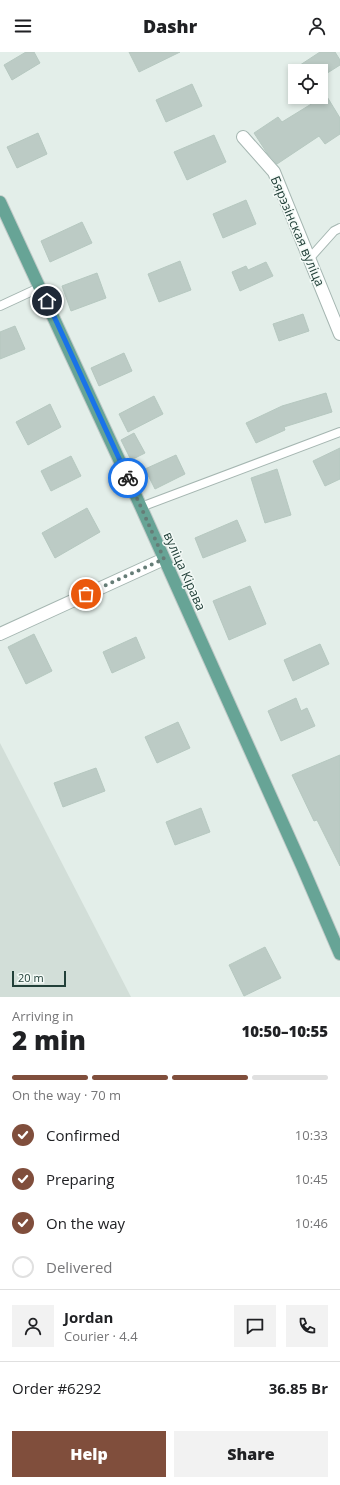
<!DOCTYPE html>
<meta charset="utf-8">
<style>
:root{--surface:#fff;--page:#f2f2f2;--text:#202124;--muted:#757577;--line:#e0e0e0;--accent:#804e3c}
body{margin:0;font-family:"Open Sans",sans-serif;background:var(--page);color:var(--text);height:100vh;display:flex;flex-direction:column;font-size:15px;white-space:nowrap}
*{box-sizing:border-box;margin:0}
p{font-size:13px;color:var(--muted)}
.icon{flex:none;width:22px;height:22px;fill:none;stroke:currentColor;stroke-width:2;stroke-linecap:round;stroke-linejoin:round}
.map{position:relative;height:945px;overflow:hidden}
.details{display:flex;flex-direction:column;background:var(--surface);flex:1}
.details>*{flex:none}
.fabs{position:absolute;left:288px;top:12px;display:grid;gap:8px}
.fabs a{display:grid;place-items:center;width:40px;height:40px;border-radius:0px;background:var(--surface);box-shadow:0 2px 6px #0003;font-size:20px}
.scale{position:absolute;left:12px;bottom:10px;width:54px;box-sizing:border-box;padding-left:4px;border:2px solid #224039;border-top:0;font-size:11px;line-height:14px;white-space:nowrap;color:#224039;-webkit-text-stroke:3px #f4faf7;paint-order:stroke}
.pin{position:absolute;display:grid;place-items:center;width:34px;height:34px;color:#fff;margin:-17px;border:2px solid #fff;border-radius:50%;box-shadow:0 1px 4px #0007}
.courier{position:absolute;display:grid;place-items:center;width:40px;height:40px;margin:-20px;border:3px solid #1a73e8;border-radius:50%;background:#fff;color:#222;box-shadow:0 1px 5px #0007}
.summary em{font-style:normal;font-weight:800}
.summary div{display:flex;flex-direction:column-reverse}
.summary{display:flex;align-items:center;justify-content:space-between;height:68px;padding:0 12px}
h1{font-size:26px;font-weight:800;line-height:30px}
.bar{display:grid;grid-template-columns:repeat(4,1fr);gap:6px 4px;align-content:center;height:48px;padding:0 12px}
.bar i{height:5px;border-radius:3px;background:var(--line)}
.bar .current{background:var(--accent)}
.bar p{grid-column:span 4}
.line{display:flex;align-items:center;gap:10px;padding:0 12px;border-top:1px solid var(--line)}
.line div{flex:1}
.round{display:grid;place-items:center;flex:none;width:42px;height:42px;border-radius:0px;background:var(--page)}
ol{padding:0 12px;list-style:none}
li{display:flex;align-items:center;gap:12px;height:44px}
li p{margin-inline-start:auto}
li .icon{padding:4px;border-radius:50%;background:var(--accent);color:#fff;stroke-width:4}
li:last-child{color:var(--muted)}
li i{width:22px;height:22px;border:2px solid var(--line);border-radius:50%}
.cta{display:flex;gap:8px;margin-top:auto;padding:8px 12px}
.cta a{flex:1;height:46px;border-radius:0px;background:var(--accent);color:#fff;font-size:16px;font-weight:800;line-height:46px;text-align:center}
.cta a+a{background:var(--page);color:var(--text)}
header{display:flex;justify-content:space-between;align-items:center;height:52px;padding:0 12px;background:var(--surface);font-size:18px;font-weight:800}
.map>svg:first-child{display:block}
.built{fill:#d2ded8}
.building{fill:#bccbc5;stroke:#b6c8c0}
.lines{fill:none;stroke-linecap:round;stroke-linejoin:round}
.lane-casing{stroke:#a5b6b1;stroke-width:10}
.street-casing{stroke:#a5b6b1;stroke-width:14}
.primary-casing{stroke:#c1cac8;stroke-width:14}
.lane{stroke:#fff;stroke-width:8}
.street{stroke:#fff;stroke-width:12}
.primary{stroke:#67a496;stroke-width:12}
.done{stroke:#667d77;stroke-width:4;stroke-dasharray:0 7.2}
.route{stroke:#1a73e8;stroke-width:5}
.labels{text-anchor:middle;stroke-width:3;stroke-linejoin:round;paint-order:stroke}
.street-label{font-size:13px;fill:#224039;stroke:#f4faf7}
</style>
<header><svg class="icon" aria-label="menu" viewBox="0 0 24 24"><path d="M4 6h16M4 12h16M4 18h16"/></svg>Dashr<svg class="icon" aria-label="person" viewBox="0 0 24 24"><circle cx="12" cy="8" r="4"/><path d="M4 21q1-7 8-7t8 7"/></svg></header>
<div class="map">
<svg width="340" height="945" viewBox="0 0 340 945">
<rect width="100%" height="100%" fill="#e3eee9"/>
<!-- built -->
<path class="built" d="M0,691L131,945H0Z"/>
<!-- building -->
<path class="building" d="M26,0H34L40,11L12,28L4,13Z
M129,0H180L139,20Z
M320,0H335L340,8V13L321,25V19H291Z
M192,32L202,54L166,70L156,48Z
M326,43L340,66V82L325,92L319,84L277,112L267,101L254,81L278,65L282,70Z
M38,81L47,102L17,116L7,95Z
M214,83L226,110L187,128L174,100Z
M246,148L256,172L223,186L213,162Z
M82,170L92,191L50,210L41,189Z
M180,209L191,238L159,250L148,222Z
M266,210L273,224L240,239L232,220L246,214L248,218Z
M97,221L106,246L71,259L62,234Z
M303,262L309,279L279,289L273,272Z
M15,274L25,297L0,307V280Z
M124,301L132,319L99,334L91,316Z
M326,341L332,360L284,375L285,378L256,391L246,371L282,354Z
M154,344L163,362L128,380L119,362Z
M50,352L61,375L28,393L16,370Z
M134,381L145,401L131,408L121,388Z
M340,396V427L325,434L313,409Z
M176,403L185,422L155,437L145,417Z
M71,404L81,424L51,439L41,419Z
M277,417L291,463L265,471L251,426Z
M87,456L100,480L55,506L42,481Z
M237,468L246,489L203,506L195,486Z
M250,534L266,572L229,588L213,549Z
M34,582L52,619L26,632L8,595Z
M136,585L145,606L112,621L103,600Z
M320,592L329,612L293,629L284,608Z
M296,646L301,659L307,656L315,674L281,689L268,659Z
M178,670L190,696L157,711L145,685Z
M340,703V814L317,768L314,769L292,723Z
M96,716L105,739L63,755L54,731Z
M201,756L210,780L175,793L166,770Z
M265,895L281,926L244,944L229,913Z"/>
<g class="lines">
<!-- lane casing -->
<g class="lane-casing">
<path id="lane" d="M309,207L334,179L340,176
M0,254L41,235
M141,455L340,380"/>
</g>
<!-- street casing -->
<g class="street-casing">
<path id="street" d="M243,85L274,120L340,282
M0,582L164,507"/>
</g>
<!-- primary casing -->
<g class="primary-casing">
<path id="primary" d="M0,150L141,455L302,814L340,902"/>
</g>
<!-- lane -->
<use href="#lane" class="lane"/>
<!-- street -->
<use href="#street" class="street"/>
<!-- primary -->
<use href="#primary" class="primary"/>
</g>
<g class="lines">
<!-- done -->
<path class="done" d="M86,542L164,507L128,426"/>
<!-- route -->
<path class="route" d="M47,249L128,426"/>
</g>
<g class="labels">
<!-- street labels -->
<g class="street-label">
<text transform="translate(298 179) rotate(67)" y="5">Бярэзінская вуліца</text>
<text transform="translate(185 519) rotate(66)" y="5">вуліца Кірава</text>
</g>
</g>
</svg>
<div class="fabs">
<a><svg class="icon" aria-label="locate" viewBox="0 0 24 24"><circle cx="12" cy="12" r="6"/><path d="M12 2v4M12 18v4M2 12h4M18 12h4"/></svg></a>
</div>
<div class="scale">20 m</div>
<div class="pin" style="left:86px;top:542px;background:#ea580c"><svg class="icon" aria-label="bag" viewBox="0 0 24 24"><path d="M5 8h14l-1 12H6zM9 8a3 3 0 0 1 6 0"/></svg></div>
<div class="pin" style="left:47px;top:249px;background:#1f2937"><svg class="icon" aria-label="home" viewBox="0 0 24 24"><path d="M3 11l9-7 9 7M6 9v11h12V9"/></svg></div>
<div class="courier" style="left:128px;top:426px"><svg class="icon" aria-label="bike" viewBox="0 0 24 24"><circle cx="6" cy="16" r="4"/><circle cx="18" cy="16" r="4"/><path d="M6 16l4-8h5l3 8M10 8l3 8H6M13 5h3"/></svg></div>
</div>
<section class="details">
<div class="summary"><div><h1>2 min</h1><p>Arriving in</p></div><em>10:50–10:55</em></div>
<div class="bar"><i class="current"></i><i class="current"></i><i class="current"></i><i></i><p>On the way · 70 m</p></div>
<ol>
<li><svg class="icon" aria-label="check" viewBox="0 0 24 24"><path d="M5 12l5 5 9-10"/></svg>Confirmed<p>10:33</p></li>
<li><svg class="icon" aria-label="check" viewBox="0 0 24 24"><path d="M5 12l5 5 9-10"/></svg>Preparing<p>10:45</p></li>
<li><svg class="icon" aria-label="check" viewBox="0 0 24 24"><path d="M5 12l5 5 9-10"/></svg>On the way<p>10:46</p></li>
<li><i></i>Delivered</li>
</ol>
<div class="line" style="height:72px"><a class="round"><svg class="icon" aria-label="person" viewBox="0 0 24 24"><circle cx="12" cy="8" r="4"/><path d="M4 21q1-7 8-7t8 7"/></svg></a><div><b>Jordan</b><p>Courier · 4.4</p></div><a class="round"><svg class="icon" aria-label="chat" viewBox="0 0 24 24"><path d="M4 5h16v11H9l-5 4z"/></svg></a><a class="round"><svg class="icon" aria-label="phone" viewBox="0 0 24 24"><path d="M5 4h4l2 5-3 2q2 4 5 5l2-3 5 2v4C11 20 4 13 5 4z"/></svg></a></div>
<div class="line" style="height:52px"><div>Order #6292</div><b>36.85 Br</b></div>
<div class="cta"><a>Help</a><a>Share</a></div>
</section>
